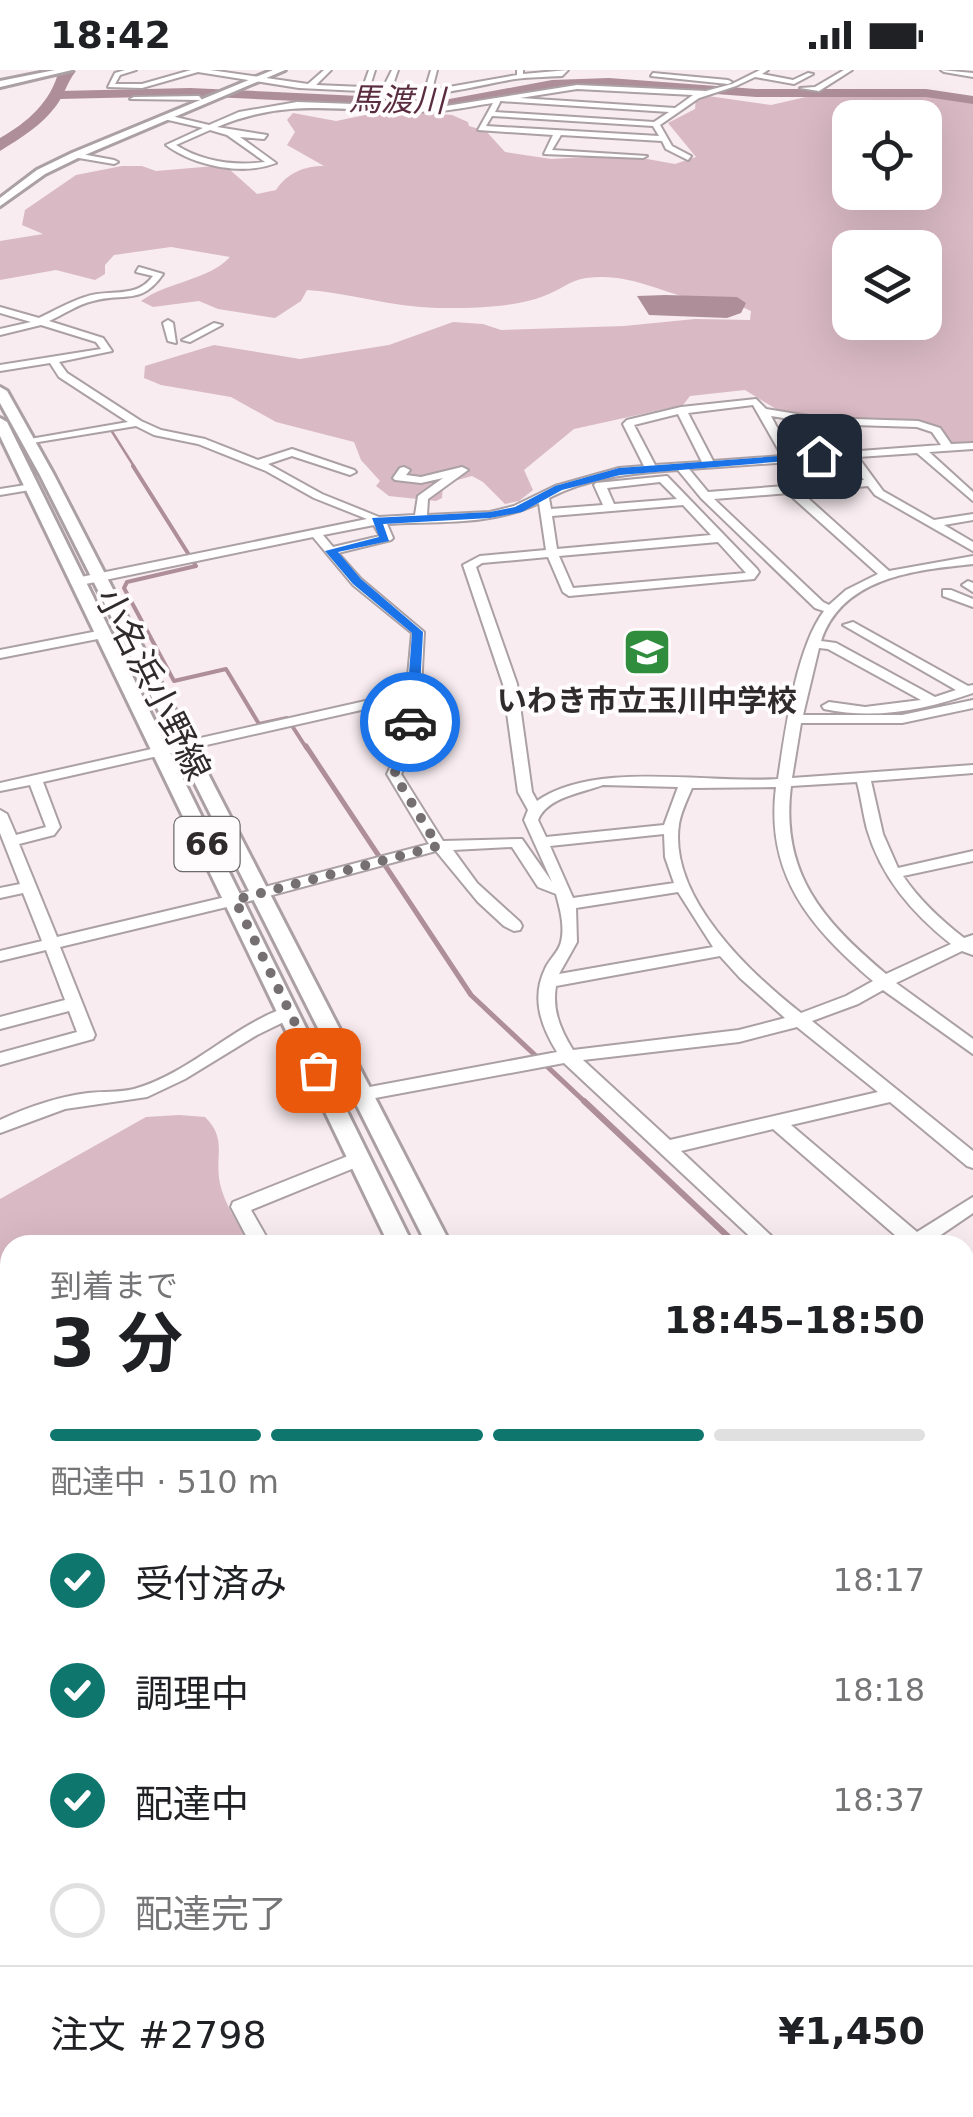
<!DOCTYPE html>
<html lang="ja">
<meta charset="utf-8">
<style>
:root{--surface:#fff;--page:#f6f6f6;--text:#202124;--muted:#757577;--line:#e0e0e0;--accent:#0f766e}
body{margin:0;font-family:"DejaVu Sans","Noto Sans JP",sans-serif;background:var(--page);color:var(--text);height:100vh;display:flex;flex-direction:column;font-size:38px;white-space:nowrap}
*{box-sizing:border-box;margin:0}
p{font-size:32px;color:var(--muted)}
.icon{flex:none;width:55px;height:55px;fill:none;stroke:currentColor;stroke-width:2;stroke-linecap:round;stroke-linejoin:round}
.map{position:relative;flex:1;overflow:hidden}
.details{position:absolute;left:0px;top:1165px;width:975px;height:882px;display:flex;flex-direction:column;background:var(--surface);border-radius:30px 30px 0 0;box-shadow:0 10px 40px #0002}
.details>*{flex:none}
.tools{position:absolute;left:832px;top:30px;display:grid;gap:20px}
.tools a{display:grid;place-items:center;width:110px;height:110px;border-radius:20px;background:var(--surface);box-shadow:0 10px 40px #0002;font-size:50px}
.pin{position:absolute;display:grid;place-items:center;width:85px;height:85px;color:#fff;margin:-42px;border-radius:20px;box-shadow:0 5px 15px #0006}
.courier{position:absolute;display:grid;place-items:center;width:100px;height:100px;margin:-50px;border:8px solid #1a73e8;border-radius:50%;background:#fff;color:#222;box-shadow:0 2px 12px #0007}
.headline em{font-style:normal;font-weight:700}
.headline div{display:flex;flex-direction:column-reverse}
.headline{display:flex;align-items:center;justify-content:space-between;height:170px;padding:0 50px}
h1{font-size:65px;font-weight:700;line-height:75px}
.bar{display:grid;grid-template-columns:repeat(4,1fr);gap:15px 10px;align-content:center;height:120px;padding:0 50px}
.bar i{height:12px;border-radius:8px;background:var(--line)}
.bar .on{background:var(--accent)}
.bar p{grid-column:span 4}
.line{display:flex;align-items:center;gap:25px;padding:0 50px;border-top:2px solid var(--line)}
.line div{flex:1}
ol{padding:0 50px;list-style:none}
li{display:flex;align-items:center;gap:30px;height:110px}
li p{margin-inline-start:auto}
li .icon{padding:10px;border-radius:50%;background:var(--accent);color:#fff;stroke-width:4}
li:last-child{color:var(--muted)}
li i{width:55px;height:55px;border:5px solid var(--line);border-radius:50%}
.status{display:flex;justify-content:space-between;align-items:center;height:70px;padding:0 50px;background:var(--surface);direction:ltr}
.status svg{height:28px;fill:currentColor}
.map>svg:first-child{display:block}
.green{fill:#d9b9c4;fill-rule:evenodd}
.water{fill:#ae8e99}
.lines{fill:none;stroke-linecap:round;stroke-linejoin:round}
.stream-far3{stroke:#ae8e99;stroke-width:2.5}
.stream-far2{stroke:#ae8e99;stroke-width:4}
.stream-far1{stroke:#ae8e99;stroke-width:5}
.stream{stroke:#ae8e99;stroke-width:6}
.canal{fill:#ae8e99;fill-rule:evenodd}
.river{fill:#ae8e99;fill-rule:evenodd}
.minor-casing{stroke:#aba0a3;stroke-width:4}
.major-casing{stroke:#aba0a3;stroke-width:6}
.minor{fill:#fff;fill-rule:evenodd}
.major{fill:#fff;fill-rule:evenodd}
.route{fill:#1a73e8}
.done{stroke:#756f71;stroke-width:10;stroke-dasharray:0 18}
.labels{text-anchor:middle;stroke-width:8;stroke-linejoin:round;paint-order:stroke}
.far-poi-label{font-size:30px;font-weight:bold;fill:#2f2b2c;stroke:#fffcfd}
.far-water-label{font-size:32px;font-style:italic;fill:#5a2c3f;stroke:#fffcfd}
.shield{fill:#fffcfd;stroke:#6d6a6b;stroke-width:2.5}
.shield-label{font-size:32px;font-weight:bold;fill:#2f2b2c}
.street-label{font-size:35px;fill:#2f2b2c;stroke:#fffcfd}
</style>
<div class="status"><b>18:42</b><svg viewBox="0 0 49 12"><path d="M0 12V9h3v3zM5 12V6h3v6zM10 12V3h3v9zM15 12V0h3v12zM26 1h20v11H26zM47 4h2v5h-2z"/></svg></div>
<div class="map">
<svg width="973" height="2047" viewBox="0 0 973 2047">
<rect width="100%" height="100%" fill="#f8ecf0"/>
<!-- green -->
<path class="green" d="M908,23L973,32V374L950,372L928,354L831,351L776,339L745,320L690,326L683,335L574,359L524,400L533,420L519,431L505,434L483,412L472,406L443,414L442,428L436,431L389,426L376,416L380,411L361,390L354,372L276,352L231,327L161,315L144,308L145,296L214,275L300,289L389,275L453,252L483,254L501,260L624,256L695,249L750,250L751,241C733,232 717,234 698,230C659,222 629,202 586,208C570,210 559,221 544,226C513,238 470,238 437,238C392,237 350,223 307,220L301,231L275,248L218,239L199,231L153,237L141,231C167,212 209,210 230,187L171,177L114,185L105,195V204L95,210L56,200L0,210V171L43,164L22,155L25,140L76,105L122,96H142L156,101L215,96L229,99L257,124L276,120C287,103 304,96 324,96L287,75L295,62L287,50L293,43L336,51L390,40L452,45L468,52L469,56L486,61L505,82L551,89L625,85L675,94L696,87L668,53L695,39L696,29L701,25L771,35L819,24ZM850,48H925V122H850ZM850,178H925V252H850Z
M179,1045L205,1047C226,1068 216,1082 219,1108C222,1131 239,1155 250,1175H10V1543L0,1534V1129L146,1047Z"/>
<!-- water -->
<path class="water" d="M59,0L76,1C67,12 65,24 56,36C42,55 21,68 0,81V68C28,52 51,32 59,0Z
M665,225L737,227L746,233L741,243L727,248L649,245L637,226Z"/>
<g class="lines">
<!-- stream-far3 -->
<path class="stream-far3" d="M107,360H111L135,398"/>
<!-- stream-far2 -->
<path class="stream-far2" d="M133,396L196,496L127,512L124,518L174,611L226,599L259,654L287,648L307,679"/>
<!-- stream-far1 -->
<path class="stream-far1" d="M306,676L471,925L586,1033"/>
<!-- stream -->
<path class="stream" d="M584,1031L737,1175"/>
<!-- canal -->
<path class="canal" d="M965,1381L973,1383V1410L965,1407Z"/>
<!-- river -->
<path class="river" d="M609,8L756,19H926L973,26V34L926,27H756L609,16L552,18L444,38L190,26L59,29L52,25L59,21L190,18L444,30L552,10Z"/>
<!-- minor casing -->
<g class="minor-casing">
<path id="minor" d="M125,0H136L120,5L115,14H142L191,0H210L308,14L324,0H331L316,15L363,17L369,0H375L367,26L363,28L359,26L361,21L299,18L198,2L142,18L108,17L115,3Z
M392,0H398L391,20H425L431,0H437L432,20L517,5V0H523V4L568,0L562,6C546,7 530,7 515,9C484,14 409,35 382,20Z
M760,0H768L762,4L793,10L808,3L813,4L794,14L755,7L736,16L699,28L660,55L672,76L691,86L688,90L666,79L662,71L561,65L552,80L647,86L643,88L544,84L553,65L478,60L493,33C476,35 457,40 439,41C358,46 298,23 217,57L267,65L264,69L240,67L276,93C243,106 194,96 166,75L203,58L164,49L167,45L209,55L239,42L297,32L440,37L577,15L706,21L732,14ZM577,19L693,25L675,38L520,28ZM500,32V31L669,42L654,52L495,42ZM492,46L653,56L659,66L486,56ZM210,60L227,65L265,92C234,96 203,92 176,75Z
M844,0H852L819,21L800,18L815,17Z
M941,0L973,3V7L944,2Z
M653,3L728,10L732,12L728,14L651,6Z
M199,26L202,30L130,29L134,27Z
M76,83L114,90L118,92L114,94L73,87Z
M139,197L163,204C141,236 124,222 93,231C78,234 63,245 49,251L103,268L112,281L59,292L67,303L141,351L161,360L205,369L258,390L292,379L354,400L356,402L350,405L292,386L268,394L322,424L379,447L415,445L418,426L443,408L421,413L395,410L393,408L400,398L404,397L410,400L406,405L421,407L462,397L468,400L428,429L427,445L490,442L514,436L555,416L619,398L644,396L623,354L627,350L681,337L756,329L766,339L821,348L918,351L940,358L951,374L973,373V379L929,382L973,422V431L917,383L858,387L883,421L934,450L973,444V450L944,455L973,472V481L875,425L868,416L801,422L889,501L973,486V494C915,500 842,507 821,571L836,573L935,627L956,620L843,555L853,552L968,616L973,615V623C925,640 875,650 824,639L822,636L829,632L865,637L921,630L828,579L819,578L803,645H902L973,630V638L902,653H801L792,708L973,695V703L871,711L883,764L898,798L973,781V791L903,806C920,831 941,850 964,868L973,865V885L962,881L896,913L973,969V984L883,920L858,934L812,951L973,1081V1098L967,1096L890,1032L791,1055L917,1162L973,1127V1143L926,1175H901L903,1172L773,1059L681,1081L781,1175H759L564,993L332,1036L326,1034L323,1030L332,1024L557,982C541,956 531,928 545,899C549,889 559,882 561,872C565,856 560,839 556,824L538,817L512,777L453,780L477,813L520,852L522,856L520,860L514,861L504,856L478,832L436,781L235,835L60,877L95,965L93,969L0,995V983L77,962L69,941L0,959V947L65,930L46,880L0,891V881L42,871L23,823L0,828V818L20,814L0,763V740L7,744L16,765L46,757L30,715L0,721V713L401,623L407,617L412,563L353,515L313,467L76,516L70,512L76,508L367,449L314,428L266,401L198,374L154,365L136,356L26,374L25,372L30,369L128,352L59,307L50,293L0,301V295L101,279L96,272L41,255L0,265V259L31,252L0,243V237L39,248C54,241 69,232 85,227C109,218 136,230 153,206L136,202ZM753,335L782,386L713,391L688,343ZM678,344L702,392L655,395L634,355ZM771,346L821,354L917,357L932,362L941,375L792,386ZM848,388L864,410L708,422L689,399ZM678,400L701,428L815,538L824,541C796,578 785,662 778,709C707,714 596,690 537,731L532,722L517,614L476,497L482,493L548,487L563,522L569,526L754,509L759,502L757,499L667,406L596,413L594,415L603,435L551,439L549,428C589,407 634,403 678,400ZM660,412L677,429L614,434L607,418ZM789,423L791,426L878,504L846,520L829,535L823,532L714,429ZM539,433L546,480L480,486L463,495L503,614L518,722L528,740L524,750L552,812L522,769L443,771L401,704C414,678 422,655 413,627L421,618L424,562L361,509L338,483L391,470L393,468L387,454C436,451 493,456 539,433ZM683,435L711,465L557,479L552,446ZM374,455L380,466L333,477L323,465ZM718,472L746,503L573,518L559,486ZM401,631C407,658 399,680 387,704L429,774L234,825L57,867L19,774L54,765L60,757L43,712ZM857,712C861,727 863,744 867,759C881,807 912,843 951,874L886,904C823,851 780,803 791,716ZM603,715L678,717L664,755L546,767L538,750C547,727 582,723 603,715ZM776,717C765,805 810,857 873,911L846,926L801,943C750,903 668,827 679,754C681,742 687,730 692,718ZM664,764L665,787L674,813L573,828L550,776ZM678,822L713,877L559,904L577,872L576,838ZM720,886L740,908L785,948L739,960L573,980C560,959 552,940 556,916ZM797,957L878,1022L670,1070L583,990L739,972Z
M168,250L173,253L176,273L168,271L163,253Z
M214,253L222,255L190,272L182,270Z
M32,414L38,417L36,419L0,425V419Z
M968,511L973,513V522L962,515Z
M943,520H951L973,529V537L943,526Z
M103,560L109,564L108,567L0,588V580Z
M290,936L298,942L296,946L257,965L185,1009L147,1027L65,1039L0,1063V1050C28,1037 57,1027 88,1023C103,1021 119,1023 134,1019C191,1003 234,954 290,936Z
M358,1082L364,1084L367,1089L364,1094L251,1140L271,1175H251L231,1137L233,1132Z
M973,1320V1341L965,1344V1323Z
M965,1348L973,1351V1373L965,1370Z
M10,1590V1615L0,1619V1594Z
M973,1618V1643L965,1646V1621Z
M146,2038H216L212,2047H150Z
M942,2038H964L967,2047H939Z"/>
</g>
<!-- major casing -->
<g class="major-casing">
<path id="major" d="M55,0H72L0,17V11Z
M273,0H285L80,87L45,104L0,136V128L37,100L72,83Z
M0,317L7,321L54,405L451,1175H427L40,405L0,333Z
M0,348L7,352L413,1175H389L0,366Z
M425,2038H461L457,2047H421Z
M474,2038H510L506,2047H470Z"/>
</g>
<!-- minor -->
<use href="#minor" class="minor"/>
<!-- major -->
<use href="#major" class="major"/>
</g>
<!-- route -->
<path class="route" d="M819,383L823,388L620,405L562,420L522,442L490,448L383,454L389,471L338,482L361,509L423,562L420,618L412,627L416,652L410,656L403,652L399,626L408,617L412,563L353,514L325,481L379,467L372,448L490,442L515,437L555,416L619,398Z"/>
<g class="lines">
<!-- done -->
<path class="done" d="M318,1000L235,830L438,776L394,704L410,673V652"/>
</g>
<!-- icons -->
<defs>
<g id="school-square" transform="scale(2.5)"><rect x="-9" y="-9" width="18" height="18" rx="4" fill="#308d3e" stroke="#fffcfd"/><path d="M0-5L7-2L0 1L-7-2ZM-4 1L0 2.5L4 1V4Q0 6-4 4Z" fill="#fff"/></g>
</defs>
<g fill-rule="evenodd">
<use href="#school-square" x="647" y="582"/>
</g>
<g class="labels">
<!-- far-poi labels -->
<g class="far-poi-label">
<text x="647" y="641">いわき市立玉川中学校</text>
</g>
<!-- far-water labels -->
<g class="far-water-label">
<text transform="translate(397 30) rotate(1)" y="11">馬渡川</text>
</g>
<!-- shield labels -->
<rect class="shield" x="174.5" y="747" width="65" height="54" rx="8"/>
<g class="shield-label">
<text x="207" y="785">66</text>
</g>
<!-- street labels -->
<g class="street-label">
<text transform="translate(153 614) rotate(63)" y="12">小名浜小野線</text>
</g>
</g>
</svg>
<div class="tools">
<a><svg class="icon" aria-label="locate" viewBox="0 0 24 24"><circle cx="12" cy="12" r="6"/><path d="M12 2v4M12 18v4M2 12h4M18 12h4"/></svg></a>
<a><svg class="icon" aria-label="layers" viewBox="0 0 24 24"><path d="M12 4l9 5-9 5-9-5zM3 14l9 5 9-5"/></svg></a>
</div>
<div class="pin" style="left:318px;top:1000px;background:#ea580c"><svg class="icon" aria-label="bag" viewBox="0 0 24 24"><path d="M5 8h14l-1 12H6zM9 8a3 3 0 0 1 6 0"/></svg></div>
<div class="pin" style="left:819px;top:386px;background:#1f2937"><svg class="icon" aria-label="home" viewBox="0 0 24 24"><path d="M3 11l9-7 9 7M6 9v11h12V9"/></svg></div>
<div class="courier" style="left:410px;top:652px"><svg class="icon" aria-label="car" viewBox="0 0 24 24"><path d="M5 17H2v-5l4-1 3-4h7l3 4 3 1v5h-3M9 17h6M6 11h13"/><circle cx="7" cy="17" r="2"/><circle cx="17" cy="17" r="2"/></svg></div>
<section class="details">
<div class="headline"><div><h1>3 分</h1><p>到着まで</p></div><em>18:45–18:50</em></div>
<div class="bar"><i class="on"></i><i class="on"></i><i class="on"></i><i></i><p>配達中 · 510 m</p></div>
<ol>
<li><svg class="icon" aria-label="check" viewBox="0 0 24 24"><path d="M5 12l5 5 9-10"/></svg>受付済み<p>18:17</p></li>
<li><svg class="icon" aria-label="check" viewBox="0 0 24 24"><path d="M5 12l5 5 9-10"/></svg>調理中<p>18:18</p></li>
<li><svg class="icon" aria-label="check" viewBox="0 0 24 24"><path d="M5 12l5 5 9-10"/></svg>配達中<p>18:37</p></li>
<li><i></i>配達完了</li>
</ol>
<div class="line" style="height:130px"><div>注文 #2798</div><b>¥1,450</b></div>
</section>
</div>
